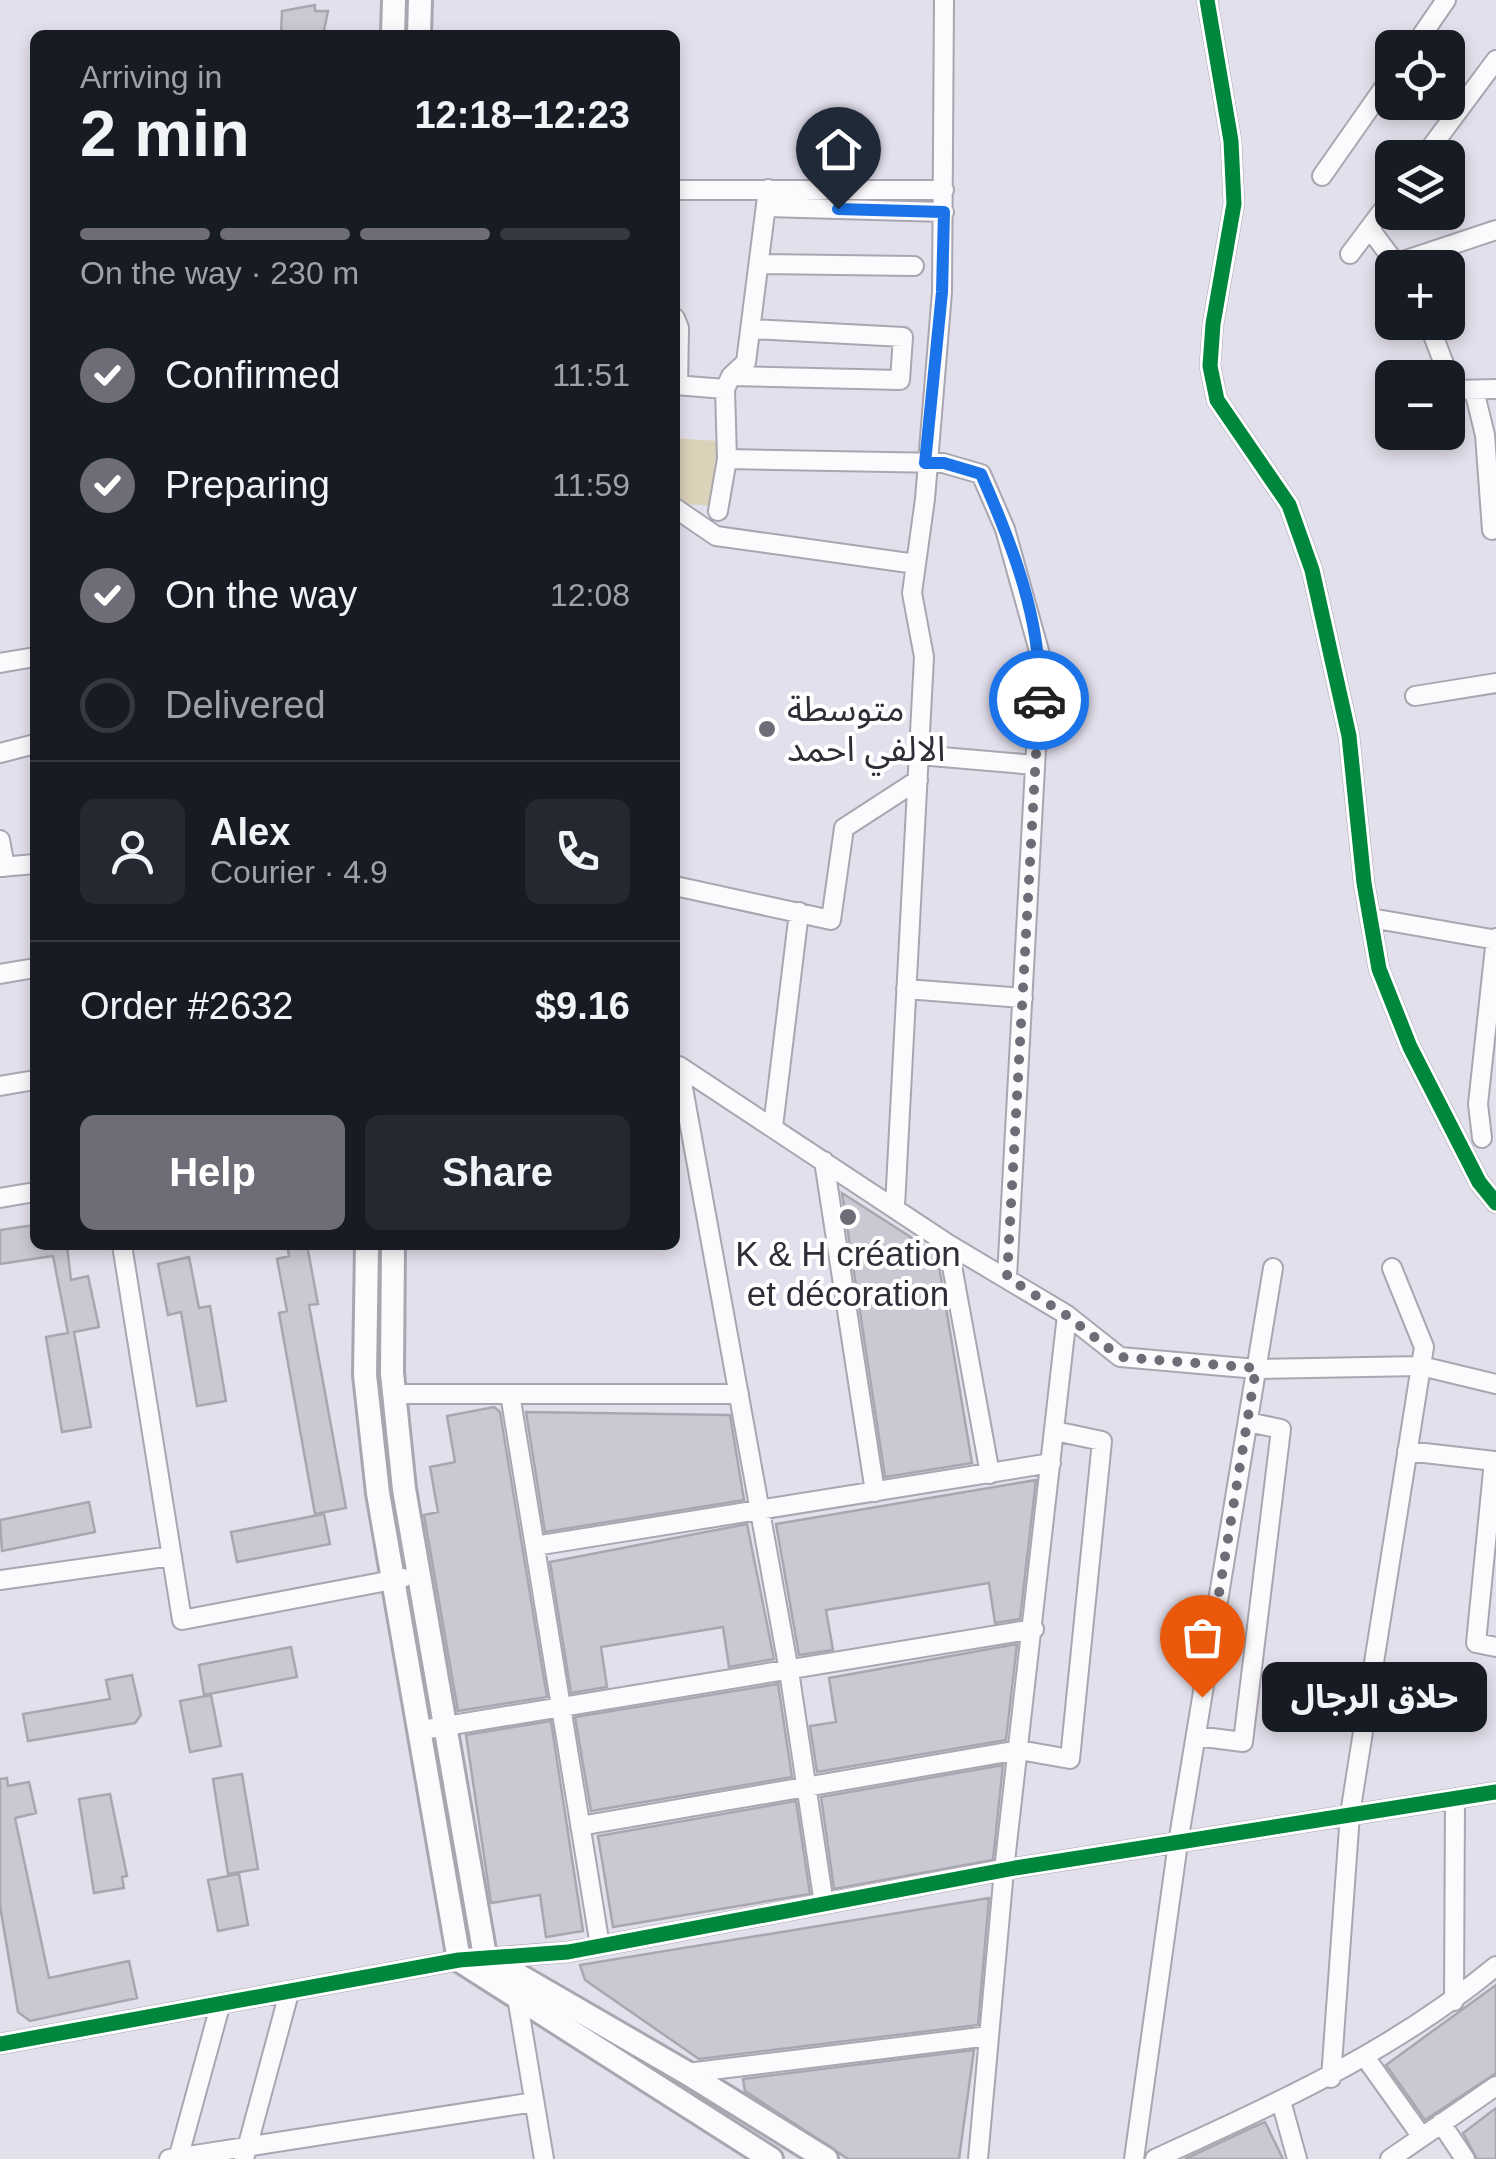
<!DOCTYPE html>
<meta charset="utf-8">
<style>
:root{--surface:#171b24;--page:#242831;--text:#f1f3f6;--muted:#9ea1a6;--line:#363941;--accent:#6e6c76}
body{margin:0;font-family:Helvetica,"Noto Sans Arabic",sans-serif;background:var(--page);color:var(--text);height:100vh;display:flex;flex-direction:column;font-size:38px;white-space:nowrap}
*{box-sizing:border-box;margin:0}
p{font-size:32px;color:var(--muted)}
.icon{flex:none;width:55px;height:55px;fill:none;stroke:currentColor;stroke-width:2;stroke-linecap:round;stroke-linejoin:round}
.map{position:relative;flex:1;overflow:hidden}
.sheet{position:absolute;left:30px;top:30px;width:650px;height:1220px;display:flex;flex-direction:column;background:var(--surface);border-radius:15px;box-shadow:0 5px 15px #0003}
.sheet>*{flex:none}
.fabs{position:absolute;left:1375px;top:30px;display:grid;gap:20px}
.fabs a{display:grid;place-items:center;width:90px;height:90px;border-radius:15px;background:var(--surface);box-shadow:0 5px 15px #0003;font-size:50px}
.pin{position:absolute;display:grid;place-items:center;width:85px;height:85px;color:#fff;margin:-102px -42px;border-radius:50% 50% 50% 0;rotate:-45deg;box-shadow:0 0 10px #0007}
.pin .icon{rotate:45deg}
.courier{position:absolute;display:grid;place-items:center;width:100px;height:100px;margin:-50px;border:8px solid #1a73e8;border-radius:50%;background:#fff;color:#222;box-shadow:0 2px 12px #0007}
.bubble{position:absolute;height:70px;border-radius:15px;background:var(--surface);box-shadow:0 5px 15px #0003;font-size:32px;font-weight:800;line-height:70px;text-align:center}
.headline em{font-style:normal;font-weight:800}
.headline div{display:flex;flex-direction:column-reverse}
.headline{display:flex;align-items:center;justify-content:space-between;height:170px;padding:0 50px}
h1{font-size:65px;font-weight:800;line-height:75px}
.bar{display:grid;grid-template-columns:repeat(4,1fr);gap:15px 10px;align-content:center;height:120px;padding:0 50px}
.bar i{height:12px;border-radius:8px;background:var(--line)}
.bar .active{background:var(--accent)}
.bar p{grid-column:span 4}
.line{display:flex;align-items:center;gap:25px;padding:0 50px;border-top:2px solid var(--line)}
.line div{flex:1}
.round{display:grid;place-items:center;flex:none;width:105px;height:105px;border-radius:15px;background:var(--page)}
ol{padding:0 50px;list-style:none}
li{display:flex;align-items:center;gap:30px;height:110px}
li p{margin-inline-start:auto}
li .icon{padding:10px;border-radius:50%;background:var(--accent);color:#fff;stroke-width:4}
li:last-child{color:var(--muted)}
li i{width:55px;height:55px;border:5px solid var(--line);border-radius:50%}
.button{display:flex;gap:20px;margin-top:auto;padding:20px 50px}
.button a{flex:1;height:115px;border-radius:15px;background:var(--accent);color:#fff;font-size:40px;font-weight:800;line-height:115px;text-align:center}
.button a+a{background:var(--page);color:var(--text)}
.map>svg:first-child{display:block}
.green{fill:#dad2b9}
.building{fill:#cac8d2;stroke:#a9a6b0;stroke-width:2.5}
.lines{fill:none;stroke-linecap:round;stroke-linejoin:round}
.street-casing{stroke:#a9a6b0;stroke-width:22}
.secondary-casing{stroke:#a9a6b0;stroke-width:28}
.street{stroke:#fbfafc;stroke-width:18}
.secondary{stroke:#fbfafc;stroke-width:22}
.cycleway-casing{stroke:#fff;stroke-width:21}
.cycleway{stroke:#00873e;stroke-width:15}
.done{stroke:#6e6c76;stroke-width:10;stroke-dasharray:0 18}
.route{stroke:#1a73e8;stroke-width:12}
.poi-dot{fill:#6e6c76;stroke:#fff;stroke-width:4}
.labels{text-anchor:middle;stroke-width:8;stroke-linejoin:round;paint-order:stroke}
.poi-label{font-size:35px;fill:#2f2d36;stroke:#fff;text-anchor:start}
</style>
<div class="map">
<svg width="1496" height="2159" viewBox="0 0 1496 2159">
<rect width="100%" height="100%" fill="#e3e0ed"/>
<!-- green -->
<path class="green" d="M675,438L717,441L712,506L675,503Z"/>
<!-- building -->
<path class="building" d="M315,5V11H328L323,35H281L282,11Z
M842,1193L937,1254L972,1463L885,1477Z
M35,1225V1245H67L71,1280L88,1276L99,1327L74,1332L91,1427L62,1432L46,1337L68,1333L53,1256L0,1264V1230Z
M287,1245H307L318,1304L309,1305L346,1508L315,1514L279,1313L287,1311L277,1259L289,1256Z
M189,1257L199,1308L210,1306L226,1401L197,1406L181,1312L168,1315L158,1264Z
M494,1407L500,1412L547,1697L458,1711L424,1515L438,1512L430,1467L455,1462L447,1416Z
M526,1412L730,1415L744,1500L545,1532Z
M1036,1480L1020,1619L995,1623L989,1583L826,1610L833,1650L799,1655L776,1524Z
M89,1502L95,1532L2,1551L0,1520Z
M324,1514L330,1544L237,1562L231,1532Z
M747,1524L774,1659L729,1667L723,1627L601,1647L607,1687L571,1693L550,1562Z
M1017,1644L1006,1740L817,1772L810,1726L836,1722L829,1678Z
M291,1647L297,1677L204,1695L199,1665Z
M132,1675L141,1715L135,1723L28,1741L23,1714L110,1699L106,1680Z
M778,1684L792,1777L591,1811L575,1717Z
M211,1695L221,1746L190,1752L180,1701Z
M551,1721L583,1931L546,1937L540,1895L491,1903L466,1735Z
M1003,1765L993,1860L834,1889L821,1797Z
M242,1774L258,1869L228,1874L213,1779Z
M7,1778L8,1786L29,1782L36,1813L15,1818L49,1978L129,1961L137,1998L30,2021L18,2012L0,1906V1779Z
M110,1794L127,1876L122,1877L124,1888L94,1893L79,1799Z
M796,1801L810,1894L613,1927L598,1836Z
M239,1874L248,1925L218,1931L208,1880Z
M989,1898L978,2025L699,2059L585,1980L580,1965Z
M1496,1985V2073L1425,2120L1386,2065Z
M974,2050L959,2159H848L745,2091L743,2079Z
M1496,2108V2159H1477L1463,2133Z
M1265,2122L1283,2159H1185L1251,2128Z"/>
<g class="lines">
<!-- street casing -->
<g class="street-casing">
<path id="street" d="M1207,0L1231,141L1234,204L1213,324L1210,366L1217,400L1289,505L1312,570L1349,736L1364,883L1379,969L1410,1047L1479,1182L1496,1203
M1413,48L1446,0
M1423,158L1496,60
M1322,176L1392,76
M675,190H944
M767,207L944,212
M1370,229L1399,268
M1350,254L1392,198
M1397,263L1496,230
M759,264L914,266
M675,318L679,328L678,385
M1428,322L1454,390L1496,389
M731,376L900,380L903,337L751,329
M675,385L725,389L731,376L746,362L768,189
M1474,390L1485,435L1492,530
M727,459L943,463L981,474L1005,529L1041,658L1007,1277
M675,508L716,536L916,564
M718,511L727,459L725,389
M0,663L35,657
M1415,696L1496,683
M0,753L35,744
M919,755L1035,765
M0,840L5,867
M0,867L35,864
M675,886L831,920L844,828L918,780
M1371,918L1496,940
M0,974L35,968
M906,989L1023,998
M679,1066L789,1671L824,1904
M675,1068H682L948,1244L1067,1315L1120,1357L1257,1369L1421,1366L1496,1384
M0,1086L35,1080
M773,1127L799,912
M1482,1138L1478,1104L1496,938
M824,1161L875,1492
M0,1198L35,1192
M895,1206L924,657L912,593L925,499L942,292L944,0
M948,1244L990,1474
M122,1245L182,1620L403,1578
M394,1394H739
M510,1394L600,1946
M1407,1451L1494,1461L1476,1643L1496,1647
M535,1546L1051,1463
M0,1580L172,1556
M422,1730L1034,1629
M1196,1736L1243,1742L1281,1429L1248,1422
M580,1826L1019,1750L1070,1759L1102,1441L1055,1431
M517,1997L544,2159
M1454,2001L1455,1799
M0,2044L459,1960L568,1952L1015,1868L1496,1792
M1365,2057L1422,2137
M687,2073L989,2036
M1331,2078L1350,1814L1424,1347L1392,1268
M1281,2101L1297,2159
M1441,2123L1465,2159
M169,2159L534,2102
M178,2159L220,2006
M244,2159L289,1993
M978,2159L1004,1870L1067,1315
M1134,2159L1178,1843L1273,1268
M1155,2159C1278,2102 1391,2053 1496,1966
M1390,2159L1496,2086"/>
</g>
<!-- secondary casing -->
<g class="secondary-casing">
<path id="secondary" d="M393,35L394,0
M419,35L420,0
M367,1245L365,1375L378,1493L459,1960L771,2159
M393,1245L392,1373L404,1489L485,1956L687,2073L826,2159"/>
</g>
<!-- street -->
<use href="#street" class="street"/>
<!-- secondary -->
<use href="#secondary" class="secondary"/>
<!-- cycleway casing -->
<g class="cycleway-casing">
<path id="cycleway" d="M1207,0L1231,141L1234,204L1213,324L1210,366L1217,400L1289,505L1312,570L1349,736L1364,883L1379,969L1410,1047L1479,1182L1496,1203
M0,2044L459,1960L568,1952L1015,1868L1496,1792"/>
</g>
<!-- cycleway -->
<use href="#cycleway" class="cycleway"/>
</g>
<g class="lines">
<!-- done -->
<path class="done" d="M1039,700L1007,1277L1066,1315L1120,1357L1256,1368L1202,1697"/>
<!-- route -->
<path class="route" d="M838,209L944,212L942,292L925,463H944L981,474C1012,544 1043,623 1039,700"/>
</g>
<!-- markers -->
<g class="poi-dot">
<circle cx="767" cy="729" r="10"/>
<circle cx="848" cy="1217" r="10"/>
</g>
<g class="labels">
<!-- poi labels -->
<g class="poi-label">
<text x="787" y="721">متوسطة<tspan x="787" dy="40">الالفي احمد</tspan></text>
<text x="848" y="1266" text-anchor="middle">K &amp; H création<tspan x="848" dy="40">et décoration</tspan></text>
</g>
</g>
</svg>
<div class="fabs">
<a><svg class="icon" aria-label="locate" viewBox="0 0 24 24"><circle cx="12" cy="12" r="6"/><path d="M12 2v4M12 18v4M2 12h4M18 12h4"/></svg></a>
<a><svg class="icon" aria-label="layers" viewBox="0 0 24 24"><path d="M12 4l9 5-9 5-9-5zM3 14l9 5 9-5"/></svg></a>
<a>+</a>
<a>−</a>
</div>
<div class="pin" style="left:1202px;top:1697px;background:#ea580c"><svg class="icon" aria-label="bag" viewBox="0 0 24 24"><path d="M5 8h14l-1 12H6zM9 8a3 3 0 0 1 6 0"/></svg></div>
<div class="pin" style="left:838px;top:209px;background:#1f2937"><svg class="icon" aria-label="home" viewBox="0 0 24 24"><path d="M3 11l9-7 9 7M6 9v11h12V9"/></svg></div>
<div class="courier" style="left:1039px;top:700px"><svg class="icon" aria-label="car" viewBox="0 0 24 24"><path d="M5 17H2v-5l4-1 3-4h7l3 4 3 1v5h-3M9 17h6M6 11h13"/><circle cx="7" cy="17" r="2"/><circle cx="17" cy="17" r="2"/></svg></div>
<div class="bubble" style="left:1262px;top:1662px;width:225px">حلاق الرجال</div>
<section class="sheet">
<div class="headline"><div><h1>2 min</h1><p>Arriving in</p></div><em>12:18–12:23</em></div>
<div class="bar"><i class="active"></i><i class="active"></i><i class="active"></i><i></i><p>On the way · 230 m</p></div>
<ol>
<li><svg class="icon" aria-label="check" viewBox="0 0 24 24"><path d="M5 12l5 5 9-10"/></svg>Confirmed<p>11:51</p></li>
<li><svg class="icon" aria-label="check" viewBox="0 0 24 24"><path d="M5 12l5 5 9-10"/></svg>Preparing<p>11:59</p></li>
<li><svg class="icon" aria-label="check" viewBox="0 0 24 24"><path d="M5 12l5 5 9-10"/></svg>On the way<p>12:08</p></li>
<li><i></i>Delivered</li>
</ol>
<div class="line" style="height:180px"><a class="round"><svg class="icon" aria-label="person" viewBox="0 0 24 24"><circle cx="12" cy="8" r="4"/><path d="M4 21q1-7 8-7t8 7"/></svg></a><div><b>Alex</b><p>Courier · 4.9</p></div><a class="round"><svg class="icon" aria-label="phone" viewBox="0 0 24 24"><path d="M5 4h4l2 5-3 2q2 4 5 5l2-3 5 2v4C11 20 4 13 5 4z"/></svg></a></div>
<div class="line" style="height:130px"><div>Order #2632</div><b>$9.16</b></div>
<div class="button"><a>Help</a><a>Share</a></div>
</section>
</div>
